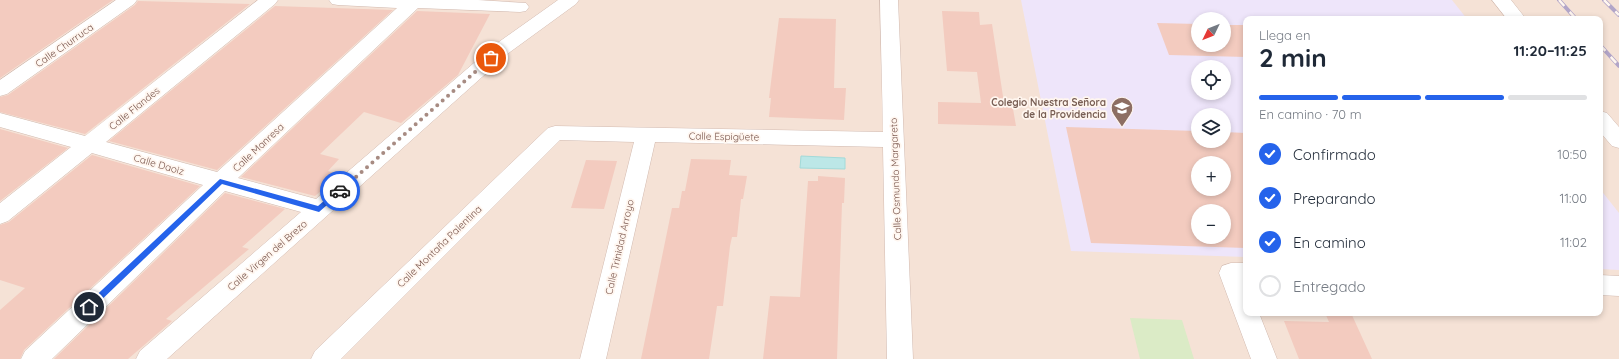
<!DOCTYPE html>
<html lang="es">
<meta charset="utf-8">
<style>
:root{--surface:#fff;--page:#f6f6f7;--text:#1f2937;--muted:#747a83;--line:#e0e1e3;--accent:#2563eb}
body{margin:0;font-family:Quicksand,sans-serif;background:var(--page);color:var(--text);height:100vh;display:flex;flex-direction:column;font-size:15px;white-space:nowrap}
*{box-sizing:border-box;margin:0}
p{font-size:13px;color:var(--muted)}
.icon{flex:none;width:22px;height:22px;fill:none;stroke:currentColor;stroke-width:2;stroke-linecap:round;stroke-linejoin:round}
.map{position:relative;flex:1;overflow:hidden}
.sheet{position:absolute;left:1243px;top:16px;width:360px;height:300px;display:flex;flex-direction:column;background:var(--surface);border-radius:8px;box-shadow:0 2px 6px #0003}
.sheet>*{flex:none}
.needle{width:26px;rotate:227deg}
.fabs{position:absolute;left:1191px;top:12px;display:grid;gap:8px}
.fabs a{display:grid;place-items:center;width:40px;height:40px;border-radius:50%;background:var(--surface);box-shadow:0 2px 6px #0003;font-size:20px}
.pin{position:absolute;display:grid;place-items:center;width:34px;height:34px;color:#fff;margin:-17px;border:2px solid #fff;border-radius:50%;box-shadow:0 1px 4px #0007}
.courier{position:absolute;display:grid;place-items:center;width:40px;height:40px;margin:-20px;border:3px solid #2563eb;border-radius:50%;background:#fff;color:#222;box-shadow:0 1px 5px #0007}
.overview em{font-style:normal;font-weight:800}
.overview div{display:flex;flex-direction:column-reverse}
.overview{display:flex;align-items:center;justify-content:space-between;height:68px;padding:0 16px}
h1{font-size:26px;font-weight:800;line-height:30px}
.bar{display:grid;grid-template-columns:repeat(4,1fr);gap:6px 4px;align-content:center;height:48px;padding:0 16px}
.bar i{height:5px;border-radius:3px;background:var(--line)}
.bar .active{background:var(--accent)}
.bar p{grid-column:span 4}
ol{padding:0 16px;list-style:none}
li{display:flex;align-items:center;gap:12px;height:44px}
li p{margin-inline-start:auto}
li .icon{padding:4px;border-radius:50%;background:var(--accent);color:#fff;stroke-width:4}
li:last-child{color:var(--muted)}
li i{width:22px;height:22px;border:2px solid var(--line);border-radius:50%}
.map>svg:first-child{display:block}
.residential{fill:#f5e2d6;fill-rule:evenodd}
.education{fill:#eee5fa;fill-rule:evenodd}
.green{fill:#dbebc6}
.water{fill:#bce7e7;stroke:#a2dad9}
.building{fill:#f3cbbf;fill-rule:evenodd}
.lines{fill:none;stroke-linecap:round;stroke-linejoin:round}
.minor-casing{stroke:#d2bab0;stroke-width:1}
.minor{fill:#fff;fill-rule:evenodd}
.rail-casing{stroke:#b2a5c8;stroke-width:4}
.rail{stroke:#fff6ef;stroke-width:2.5;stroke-dasharray:8;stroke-linecap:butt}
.route{fill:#2563eb}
.done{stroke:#a78b82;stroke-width:4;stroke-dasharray:0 7.2}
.labels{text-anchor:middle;stroke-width:3.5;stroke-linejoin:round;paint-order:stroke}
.street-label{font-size:10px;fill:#78544b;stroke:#fff6ef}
.education-label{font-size:10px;font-weight:bold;fill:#785e54;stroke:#fff6ef;text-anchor:end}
</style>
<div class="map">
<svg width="1619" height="359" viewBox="0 0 1619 359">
<rect width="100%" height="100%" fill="#fdf1e8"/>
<!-- residential -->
<path class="residential" d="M0,0H1619V359H0ZM1198,19H1224V45H1198ZM1246,19H1600V313H1246ZM1198,67H1224V93H1198ZM1198,115H1224V141H1198ZM1198,163H1224V189H1198ZM1198,211H1224V237H1198Z"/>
<!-- education -->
<path class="education" d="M1021,0H1452L1467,19H1246V257L1071,251ZM1198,19H1224V45H1198ZM1198,67H1224V93H1198ZM1198,115H1224V141H1198ZM1198,163H1224V189H1198ZM1198,211H1224V237H1198Z
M1600,189L1619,213V270L1600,269Z"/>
<!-- green -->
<path class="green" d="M1130,318L1182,320L1194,359H1140Z"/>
<!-- water -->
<path class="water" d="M801,156L845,158V169L800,168Z"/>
<!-- building -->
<path class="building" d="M0,0H113L0,78Z
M138,1L250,4L85,134L0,112V97L8,95L135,5Z
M275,6L393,10L217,170L109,141Z
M417,11L490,14L458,75L401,123L364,112L320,154L339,159L328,171L340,175L315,196L241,177Z
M942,11L979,12L980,25L992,24L1004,103H1012L1016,126L938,124V102L981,103L977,72L947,71Z
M779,18L836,19L834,88H846L844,120L769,117L771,98H769Z
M1157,23L1198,24V45H1224V25H1246V57L1169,55Z
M1066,127L1198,131V141H1224V132L1246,133V248L1091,243ZM1198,163H1224V189H1198ZM1198,211H1224V237H1198Z
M0,129L68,148L0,201Z
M92,155L200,186L24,350L20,359H0V310L25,288L0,280V225L9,222Z
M691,159L731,160L729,175L747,176L743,199H741L737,237H732L730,246L723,306H717L709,359H641L672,208H679L682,191H685Z
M586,160L617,161L604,209L571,208Z
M818,176L845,178L844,203H842L837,359H763L770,296L800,297L808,181H818Z
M225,193L285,209L242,247L249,249L166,319L172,321L128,359H54Z
M1325,313H1351L1372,359H1299L1284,321L1329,322Z"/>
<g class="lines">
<!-- minor casing -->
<g class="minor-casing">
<path id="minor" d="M116,0H137L134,4L7,94L0,96V80Z
M258,0H278L275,4L106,142L217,172L397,8L338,5L332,4L329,0H478L526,3L529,7L526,11L520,12L418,8L238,178L316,199L496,44L558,0H579L576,4L510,52L167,359H136L140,351L301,212L225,191L52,359H21L25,351L203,185L92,153L8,221L0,224V203L71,147L0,127V113L85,136Z
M880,0H898L913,359H887L883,147L655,142L606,359H580L634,142L560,140L341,359H311L315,351L548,128L555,126L883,132Z
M1492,0H1511L1526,19H1507Z
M1600,111L1607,113L1619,127V148L1612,146L1600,132Z
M1231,263H1246V313H1259L1277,359H1251L1219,273L1222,266Z
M1600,275L1619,276V296L1600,295Z"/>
</g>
<!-- minor -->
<use href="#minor" class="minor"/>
<!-- rail casing -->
<g class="rail-casing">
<path id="rail" d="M1559,0L1576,19
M1604,0L1619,15
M1600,45L1619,66"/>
</g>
<!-- rail -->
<use href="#rail" class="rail"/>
</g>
<!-- route -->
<path class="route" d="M220,179L318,206L338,189L340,188L343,191L319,212L222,184L92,309H86V305Z"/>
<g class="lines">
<!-- done -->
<path class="done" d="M340,191L491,58"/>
</g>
<!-- icons -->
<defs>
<g id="school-pin" transform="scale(1.15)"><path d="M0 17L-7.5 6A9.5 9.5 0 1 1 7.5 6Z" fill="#8d6e63" stroke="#fff6ef"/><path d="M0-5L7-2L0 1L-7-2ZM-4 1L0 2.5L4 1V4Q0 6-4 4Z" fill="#fff"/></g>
</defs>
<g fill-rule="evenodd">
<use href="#school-pin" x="1122" y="108"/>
</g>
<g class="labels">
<!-- street labels -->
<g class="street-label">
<text transform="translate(64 45) rotate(-35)" y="4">Calle Churruca</text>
<text transform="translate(134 108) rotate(-39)" y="4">Calle Flandes</text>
<text transform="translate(724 136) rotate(1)" y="4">Calle Espigüete</text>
<text transform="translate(258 147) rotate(-43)" y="4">Calle Manresa</text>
<text transform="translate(159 164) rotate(16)" y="4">Calle Daoiz</text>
<text transform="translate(895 179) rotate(-92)" y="4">Calle Osmundo Margareto</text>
<text transform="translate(439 246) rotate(-44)" y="4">Calle Montaña Palentina</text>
<text transform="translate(619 247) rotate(-77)" y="4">Calle Trinidad Arroyo</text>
<text transform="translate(267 255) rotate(-41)" y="4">Calle Virgen del Brezo</text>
</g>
<!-- education labels -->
<g class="education-label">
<text x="1106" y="106">Colegio Nuestra Señora<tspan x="1106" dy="12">de la Providencia</tspan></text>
</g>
</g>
</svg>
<div class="fabs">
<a><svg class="needle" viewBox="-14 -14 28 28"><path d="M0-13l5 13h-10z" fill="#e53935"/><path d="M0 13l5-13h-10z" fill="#747a83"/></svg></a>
<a><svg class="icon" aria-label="locate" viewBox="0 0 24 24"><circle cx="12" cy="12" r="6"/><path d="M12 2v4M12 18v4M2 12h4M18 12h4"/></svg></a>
<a><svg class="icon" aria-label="layers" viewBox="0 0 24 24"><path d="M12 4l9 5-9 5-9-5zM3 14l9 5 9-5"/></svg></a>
<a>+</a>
<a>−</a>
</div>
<div class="pin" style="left:491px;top:58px;background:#ea580c"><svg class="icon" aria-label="bag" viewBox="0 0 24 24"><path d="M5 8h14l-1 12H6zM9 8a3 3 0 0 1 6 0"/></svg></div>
<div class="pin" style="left:89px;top:307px;background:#1f2937"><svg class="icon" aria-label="home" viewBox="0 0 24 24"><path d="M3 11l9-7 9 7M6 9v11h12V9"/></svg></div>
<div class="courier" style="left:340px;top:191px"><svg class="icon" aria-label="car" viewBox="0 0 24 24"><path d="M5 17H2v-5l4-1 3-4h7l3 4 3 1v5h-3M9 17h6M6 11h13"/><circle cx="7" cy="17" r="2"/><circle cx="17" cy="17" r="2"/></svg></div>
<section class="sheet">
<div class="overview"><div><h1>2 min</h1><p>Llega en</p></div><em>11:20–11:25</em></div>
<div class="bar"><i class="active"></i><i class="active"></i><i class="active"></i><i></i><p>En camino · 70 m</p></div>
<ol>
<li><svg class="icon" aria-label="check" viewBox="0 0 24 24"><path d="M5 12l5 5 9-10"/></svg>Confirmado<p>10:50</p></li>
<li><svg class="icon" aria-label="check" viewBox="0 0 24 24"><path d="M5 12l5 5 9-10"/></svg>Preparando<p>11:00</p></li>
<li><svg class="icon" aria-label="check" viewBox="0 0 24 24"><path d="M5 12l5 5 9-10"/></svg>En camino<p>11:02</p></li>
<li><i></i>Entregado</li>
</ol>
</section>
</div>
